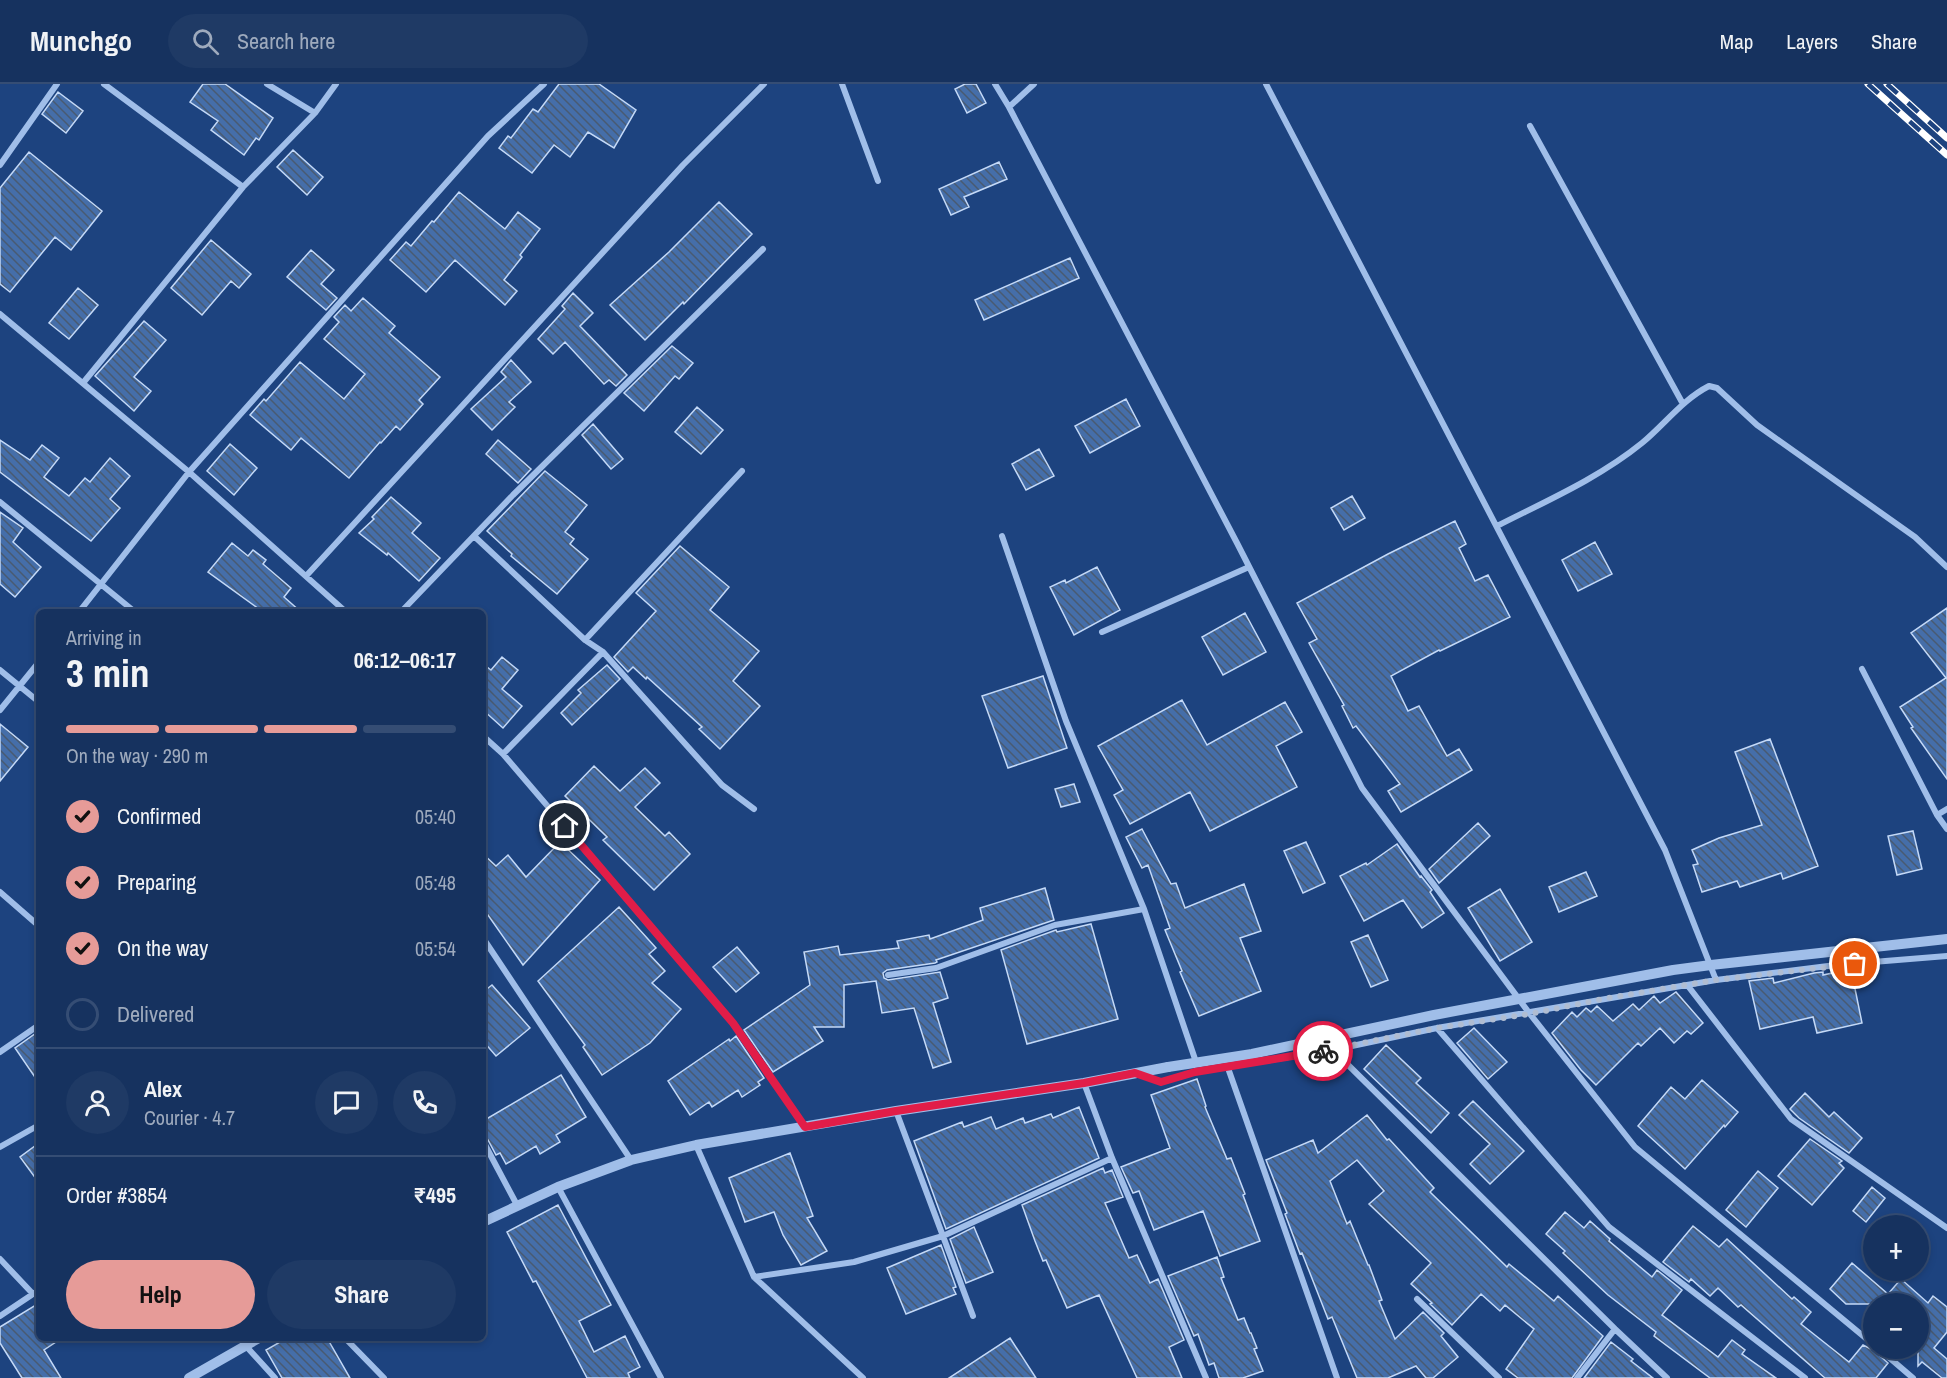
<!DOCTYPE html>
<meta charset="utf-8">
<style>
:root{--surface:#16325f;--page:#1f3a65;--text:#f1f3f6;--muted:#9eaabd;--line:#354d74;--accent:#e69b98}
body{margin:0;font-family:"Archivo Narrow",sans-serif;background:var(--page);color:var(--text);height:100vh;display:flex;flex-direction:column;font-size:22px;white-space:nowrap}
*{box-sizing:border-box;margin:0}
p{font-size:20px;color:var(--muted)}
.icon{flex:none;width:33px;height:33px;fill:none;stroke:currentColor;stroke-width:2;stroke-linecap:round;stroke-linejoin:round}
.map{position:relative;flex:1;overflow:hidden}
.drawer{position:absolute;left:36px;top:525px;width:450px;height:732px;display:flex;flex-direction:column;background:var(--surface);border-radius:9px;box-shadow:0 3px 9px #0003,0 0 0 2px var(--line)}
.drawer>*{flex:none}
.tools{position:absolute;left:1863px;top:1131px;display:grid;gap:12px}
.tools a{display:grid;place-items:center;width:66px;height:66px;border-radius:50%;background:var(--surface);box-shadow:0 3px 9px #0003,0 0 0 2px var(--line);font-size:30px}
.pin{position:absolute;display:grid;place-items:center;width:51px;height:51px;color:#fff;margin:-26px;border:3px solid #fff;border-radius:50%;box-shadow:0 2px 6px #0007}
.courier{position:absolute;display:grid;place-items:center;width:60px;height:60px;margin:-30px;border:4px solid #e11d48;border-radius:50%;background:#fff;color:#222;box-shadow:0 2px 8px #0007}
.overview em{font-style:normal;font-weight:700}
.overview div{display:flex;flex-direction:column-reverse}
.overview{display:flex;align-items:center;justify-content:space-between;height:102px;padding:0 30px}
h1{font-size:39px;font-weight:700;line-height:45px}
.bar{display:grid;grid-template-columns:repeat(4,1fr);gap:9px 6px;align-content:center;height:72px;padding:0 30px}
.bar i{height:8px;border-radius:4px;background:var(--line)}
.bar .active{background:var(--accent)}
.bar p{grid-column:span 4}
.line{display:flex;align-items:center;gap:15px;padding:0 30px;border-top:2px solid var(--line)}
.line div{flex:1}
.round{display:grid;place-items:center;flex:none;width:63px;height:63px;border-radius:32px;background:var(--page)}
ol{padding:0 30px;list-style:none}
li{display:flex;align-items:center;gap:18px;height:66px}
li p{margin-inline-start:auto}
li .icon{padding:6px;border-radius:50%;background:var(--accent);color:#111;stroke-width:4}
li:last-child{color:var(--muted)}
li i{width:33px;height:33px;border:3px solid var(--line);border-radius:50%}
.primary-button{display:flex;gap:12px;margin-top:auto;padding:12px 30px}
.primary-button a{flex:1;height:69px;border-radius:36px;background:var(--accent);color:#111;font-size:24px;font-weight:700;line-height:69px;text-align:center}
.primary-button a+a{background:var(--page);color:var(--text)}
header{display:flex;align-items:center;gap:36px;box-sizing:border-box;height:84px;padding:0 30px;background:var(--surface);border-bottom:2px solid var(--line)}
header strong{font-size:28px}
nav{display:flex;gap:33px;margin-inline-start:auto;font-size:21px}
.search{width:420px;height:54px;background:var(--page);display:flex;align-items:center;gap:15px;box-sizing:border-box;padding:0 21px;border-radius:33px;color:var(--muted);font-size:22px}
.map>svg:first-child{display:block}
.building{fill:url(#building-back-hatch);stroke:#c4d9f7;stroke-width:1.5}
.lines{fill:none;stroke-linecap:round;stroke-linejoin:round}
.minor{stroke:#a0bee9;stroke-width:6}
.tertiary{stroke:#a0bee9;stroke-width:10}
.rail-casing{stroke:#fff;stroke-width:7}
.rail{stroke:#1d437f;stroke-width:4.5;stroke-dasharray:14;stroke-linecap:butt}
.tertiary-bridge{stroke:#a0bee9;stroke-width:10}
.done{stroke:#b0bdd2;stroke-width:6;stroke-dasharray:0 10.8}
.route{stroke:#e11d48;stroke-width:8}
</style>
<header>
<strong>Munchgo</strong>
<div class="search"><svg class="icon" aria-label="search" viewBox="0 0 24 24"><circle cx="10" cy="10" r="6"/><path d="M15 15l6 6"/></svg>Search here</div>
<nav><a>Map</a><a>Layers</a><a>Share</a></nav>
</header>
<div class="map">
<svg width="1947" height="1294" viewBox="0 0 1947 1294">
<defs>
<pattern id="building-back-hatch" width="6" height="6" patternUnits="userSpaceOnUse" patternTransform="scale(1.5)"><rect width="6" height="6" fill="#456ea9"/><path d="M-1 5l2 2M0 0l6 6M5-1l2 2" fill="none" stroke="#495a71"/></pattern>
</defs>
<rect width="100%" height="100%" fill="#1d437f"/>
<!-- building -->
<path class="building" d="M203,0H225L273,34L259,56L256,54L244,71L211,46L218,37L190,18Z
M559,0H599L636,26L614,64L588,48L570,73L554,61L532,89L499,64L508,52L511,54L533,25L538,28Z
M965,0H976L986,19L967,29L955,5Z
M58,8L83,27L66,49L42,30Z
M293,66L323,93L307,111L277,83Z
M29,68L102,127L71,166L55,153L10,208L0,200V104Z
M999,78L1007,95L964,113L969,123L951,131L939,105Z
M459,108L505,145L518,128L540,145L520,171L522,173L504,196L517,207L505,221L455,176L426,208L390,176L406,158L411,162L432,137L434,138Z
M719,118L752,150L684,220L683,218L645,256L610,221L669,168Z
M211,156L251,190L239,204L231,197L202,231L171,204Z
M311,166L334,186L321,200L337,214L326,226L287,193Z
M1070,174L1079,194L984,236L975,216Z
M78,204L98,221L69,255L49,239Z
M573,209L593,229L580,242L627,291L616,302L609,296L604,300L565,258L553,270L538,255L565,225L562,222Z
M363,214L395,242L389,249L440,293L419,316L423,320L400,346L396,342L381,359L380,358L349,394L301,354L291,366L250,331L264,315L266,317L300,278L344,315L365,290L324,255L339,238L334,233L345,221L351,227Z
M144,237L166,256L134,293L151,307L134,327L95,292Z
M672,262L693,279L679,295L675,292L644,327L624,309Z
M511,276L531,298L509,318L515,323L492,346L471,325L506,293L501,288Z
M1126,315L1140,342L1090,369L1075,342Z
M697,323L723,346L701,370L675,348Z
M593,340L623,375L611,385L582,351Z
M0,356L30,376L42,361L59,374L44,393L69,412L85,394L90,398L110,374L130,392L110,415L120,424L91,457L0,388Z
M498,356L531,385L518,399L486,370Z
M230,360L257,384L234,411L207,387Z
M1039,365L1054,392L1026,406L1012,380Z
M545,387L587,421L565,448L574,455L570,460L588,475L557,510L511,472L512,470L487,447Z
M1352,412L1365,434L1344,446L1331,424Z
M391,413L421,439L412,449L440,474L419,497L388,469L387,471L359,449L374,435L372,433Z
M0,428L23,444L13,458L41,483L15,513L0,500Z
M1455,437L1466,460L1459,464L1475,497L1488,491L1510,533L1440,567L1439,566L1391,592L1408,627L1419,622L1447,672L1459,665L1472,686L1401,728L1388,707L1400,700L1356,642L1353,644L1342,622L1344,621L1309,559L1317,555L1297,519L1388,470Z
M1595,458L1612,490L1578,507L1562,476Z
M232,459L248,472L253,466L266,476L263,480L291,504L284,513L301,528H263L208,488Z
M680,462L729,503L710,526L759,567L733,597L760,622L720,665L699,645L702,643L647,593L646,595L633,583L628,588L614,573L656,527L636,509Z
M1097,483L1120,526L1074,551L1050,503L1065,496L1066,499Z
M1947,524V695L1911,644L1913,643L1900,623L1946,594L1911,549Z
M1245,529L1266,568L1223,591L1202,553Z
M502,573L518,586L502,605L522,622L503,644L483,626V580L491,586Z
M607,581L620,595L572,641L561,629L581,609L578,606Z
M1043,592L1067,664L1008,684L982,612Z
M1182,616L1207,661L1285,618L1302,648L1276,662L1297,703L1210,747L1190,708L1130,740L1114,711L1123,706L1098,662Z
M0,640L28,663L0,697Z
M1770,655L1818,782L1783,795L1781,789L1740,803L1737,797L1702,808L1693,781L1698,780L1692,766L1719,754L1762,741L1735,668Z
M594,682L620,707L645,684L660,699L635,723L665,752L669,748L690,770L654,806L603,756L607,753L565,712Z
M1074,700L1080,718L1061,723L1055,705Z
M1478,739L1490,752L1439,799L1429,785Z
M1142,745L1171,800L1176,799L1185,824L1244,800L1261,847L1240,854L1261,907L1199,932L1180,888L1182,887L1165,846L1170,844L1148,781L1142,784L1126,753Z
M1913,747L1922,785L1897,791L1888,752Z
M560,758L600,796L523,881L483,824V770L496,782L508,771L526,793Z
M1306,758L1325,799L1303,809L1284,767Z
M1397,760L1420,793L1421,792L1432,806L1430,808L1444,829L1422,844L1403,816L1364,837L1340,792L1366,779L1367,781Z
M1586,788L1597,812L1559,828L1549,803Z
M1045,804L1054,836L936,876L937,878L935,879L887,886L883,889L884,894L888,896L940,888L948,914L933,919L951,978L933,984L914,924L882,929L876,897L844,901V943H814L823,957L773,988L744,946L810,901L804,868L838,862L840,871L899,864L897,857L929,851L930,855L983,836L980,824Z
M1500,805L1532,858L1500,877L1468,824Z
M619,823L656,864L649,870L665,887L652,899L681,925L650,959L602,991L583,963L585,961L538,897Z
M1091,840L1118,935L1027,960L1001,866L1056,846L1057,848Z
M1368,851L1388,896L1371,903L1351,858Z
M737,863L759,889L736,908L713,883Z
M1851,885L1862,939L1817,949L1813,933L1760,945L1749,897L1773,894L1774,899L1814,889L1823,888V891Z
M492,901L530,944L496,972L483,957V908Z
M1676,908L1703,939L1691,950L1687,947L1674,959L1660,944L1641,962L1638,959L1596,1001L1581,986L1552,949L1572,928L1577,933L1586,924L1591,928L1597,922L1613,937L1633,920L1639,926L1654,912L1660,919Z
M1474,944L1507,978L1488,995L1457,959Z
M39,947V999L15,964Z
M736,952L764,994L758,998L760,1001L742,1013L738,1006L712,1023L709,1018L690,1031L668,997L729,955L730,957Z
M1386,961L1421,994L1416,999L1449,1029L1431,1049L1364,985Z
M561,991L586,1033L556,1051L560,1058L540,1070L536,1062L506,1080L500,1069L496,1071L487,1054L483,1052V1037Z
M1197,995L1206,1022L1205,1023L1227,1075L1231,1074L1245,1110L1243,1111L1260,1157L1220,1172L1203,1127L1154,1146L1139,1107L1133,1109L1121,1083L1170,1064L1151,1011Z
M1702,996L1738,1028L1725,1043L1724,1041L1685,1085L1638,1042L1671,1003L1685,1015Z
M1805,1009L1829,1033L1834,1028L1862,1054L1849,1069L1799,1034L1790,1025Z
M1473,1017L1524,1067L1490,1100L1470,1080L1490,1060L1459,1031Z
M1079,1023L1099,1074L946,1145L914,1057L962,1038L964,1043L991,1033L996,1045L1023,1034L1025,1039L1051,1030L1053,1034Z
M1367,1031L1387,1056L1389,1055L1434,1104L1430,1108L1507,1183L1509,1180L1554,1217L1558,1212L1603,1252L1572,1294H1518L1506,1285L1534,1245L1505,1221L1500,1227L1481,1210L1452,1241L1430,1220L1432,1219L1411,1200L1431,1179L1369,1120L1384,1107L1357,1076L1330,1097L1347,1140L1350,1137L1368,1181H1369L1382,1216L1379,1217L1395,1255L1423,1228L1444,1249L1441,1252L1458,1273L1433,1294H1426L1416,1282L1388,1294H1357L1332,1233L1328,1235L1302,1169L1300,1170L1285,1130L1287,1129L1266,1076L1313,1056L1318,1069Z
M1810,1055L1842,1077L1839,1079L1844,1084L1812,1121L1778,1092Z
M39,1059V1099L20,1073Z
M790,1069L813,1132L807,1134L827,1167L801,1181L783,1151L774,1128L745,1138L729,1094Z
M1103,1084L1105,1089L1112,1086L1123,1113L1105,1119L1129,1174L1137,1171L1150,1199L1158,1195L1184,1256L1169,1263L1182,1294H1137L1099,1211L1067,1224L1046,1176L1043,1177L1035,1157L1022,1121Z
M1758,1087L1778,1104L1746,1143L1726,1126Z
M1872,1103L1885,1114L1866,1138L1853,1127Z
M558,1121L611,1221L579,1237L594,1268L625,1252L640,1283L628,1289L630,1294H587L536,1197L533,1198L507,1148Z
M1565,1128L1584,1144L1590,1137L1610,1155L1609,1157L1652,1193L1657,1186L1682,1206L1662,1231L1718,1273L1732,1256L1745,1266L1742,1270L1776,1294H1710L1654,1252L1656,1248L1608,1211L1563,1169L1565,1167L1546,1150Z
M1693,1142L1719,1163L1727,1155L1792,1215L1794,1213L1811,1228L1801,1240L1849,1278L1863,1261L1873,1266L1888,1279L1876,1294H1825L1741,1221L1738,1223L1718,1204L1710,1212L1691,1195L1689,1198L1663,1178Z
M974,1143L993,1188L966,1199L950,1155Z
M941,1161L956,1203L953,1204L956,1210L906,1230L887,1184Z
M1217,1173L1224,1193L1221,1194L1238,1236L1244,1234L1250,1249H1251L1257,1264L1254,1265L1263,1287L1243,1294H1219L1214,1279L1209,1281L1198,1250L1194,1252L1168,1192Z
M1852,1179L1888,1210L1901,1195L1928,1219L1933,1212L1947,1223V1248L1934,1264L1947,1275V1294H1942L1922,1278L1918,1282V1220H1846L1830,1205Z
M39,1219V1254H62L44,1266L61,1294H22L0,1259V1243Z
M287,1254H327L350,1294H282L266,1266Z
M1010,1254L1036,1294H949Z
M1611,1258L1633,1275L1631,1277L1653,1294H1584Z"/>
<g class="lines">
<!-- minor -->
<path class="minor" d="M104,0L243,103
M267,0L315,29
M842,0L878,97
M995,0L1009,23L1237,459L1362,704L1530,930L1635,1063L1874,1261
M1266,0L1665,766L1716,896
M1009,23L1034,0
M1530,42L1683,320
M0,81L57,0
M0,230L189,388L346,528
M83,299L243,103L315,29L336,0
M0,418L135,528
M1497,442C1546,417 1599,394 1642,359C1665,340 1682,316 1709,302L1717,304L1757,341L1915,453L1947,483
M474,452L585,556L603,568L722,701L754,725
M1002,452L1066,637L1144,825L1196,978
M307,491L683,81L764,0
M79,528L189,388L488,52L544,0
M401,528L513,411L763,165
M1102,548L1249,483
M585,556L742,387
M1862,585L1937,731L1947,745
M0,586L39,618
M0,626L39,578
M483,652L503,670L733,939L804,1042
M503,670L603,568
M1937,731L1947,725
M0,808L39,842
M483,854L631,1076
M888,891L936,884L1055,841L1144,825
M1688,902L1791,1035L1947,1144
M1437,944L1609,1143L1805,1294
M1333,966L1615,1245L1667,1294
M0,968L39,941
M1228,984L1337,1294
M1139,990L1161,998L1195,988L1333,966L1437,944L1716,896L1836,881L1947,872
M1084,999L1112,1074L1206,1294
M896,1027L973,1232
M483,1057L517,1121
M696,1061L754,1193L863,1294
M0,1063L39,1041
M558,1103L661,1294
M0,1175L33,1210
M754,1193L854,1178L943,1152L1112,1074
M1417,1215L1499,1294
M0,1232L39,1206
M345,1254L384,1294
M245,1261L275,1294
M1878,1264L1913,1294
M1577,1294L1615,1245"/>
<!-- tertiary -->
<path class="tertiary" d="M1711,881L1947,855
M483,1138L558,1103L631,1076L696,1061L896,1027L1084,999L1168,983
M189,1294L259,1254"/>
<!-- rail casing -->
<g class="rail-casing">
<path id="rail" d="M1868,0L1947,71
M1887,0L1947,54"/>
</g>
<!-- rail -->
<use href="#rail" class="rail"/>
<!-- tertiary-bridge -->
<path class="tertiary-bridge" d="M1168,983L1252,970L1434,931L1673,886L1711,881"/>
</g>
<g class="lines">
<!-- done -->
<path class="done" d="M1323,967L1437,944L1530,930L1608,914L1716,896L1855,880"/>
<!-- route -->
<path class="route" d="M565,742L733,939L805,1043L896,1027L1084,999L1135,989L1161,998L1195,988L1323,967"/>
</g>
</svg>
<div class="tools">
<a>+</a>
<a>−</a>
</div>
<div class="pin" style="left:1855px;top:880px;background:#ea580c"><svg class="icon" aria-label="bag" viewBox="0 0 24 24"><path d="M5 8h14l-1 12H6zM9 8a3 3 0 0 1 6 0"/></svg></div>
<div class="pin" style="left:565px;top:742px;background:#1f2937"><svg class="icon" aria-label="home" viewBox="0 0 24 24"><path d="M3 11l9-7 9 7M6 9v11h12V9"/></svg></div>
<div class="courier" style="left:1323px;top:967px"><svg class="icon" aria-label="bike" viewBox="0 0 24 24"><circle cx="6" cy="16" r="4"/><circle cx="18" cy="16" r="4"/><path d="M6 16l4-8h5l3 8M10 8l3 8H6M13 5h3"/></svg></div>
<section class="drawer">
<div class="overview"><div><h1>3 min</h1><p>Arriving in</p></div><em>06:12–06:17</em></div>
<div class="bar"><i class="active"></i><i class="active"></i><i class="active"></i><i></i><p>On the way · 290 m</p></div>
<ol>
<li><svg class="icon" aria-label="check" viewBox="0 0 24 24"><path d="M5 12l5 5 9-10"/></svg>Confirmed<p>05:40</p></li>
<li><svg class="icon" aria-label="check" viewBox="0 0 24 24"><path d="M5 12l5 5 9-10"/></svg>Preparing<p>05:48</p></li>
<li><svg class="icon" aria-label="check" viewBox="0 0 24 24"><path d="M5 12l5 5 9-10"/></svg>On the way<p>05:54</p></li>
<li><i></i>Delivered</li>
</ol>
<div class="line" style="height:108px"><a class="round"><svg class="icon" aria-label="person" viewBox="0 0 24 24"><circle cx="12" cy="8" r="4"/><path d="M4 21q1-7 8-7t8 7"/></svg></a><div><b>Alex</b><p>Courier · 4.7</p></div><a class="round"><svg class="icon" aria-label="chat" viewBox="0 0 24 24"><path d="M4 5h16v11H9l-5 4z"/></svg></a><a class="round"><svg class="icon" aria-label="phone" viewBox="0 0 24 24"><path d="M5 4h4l2 5-3 2q2 4 5 5l2-3 5 2v4C11 20 4 13 5 4z"/></svg></a></div>
<div class="line" style="height:78px"><div>Order #3854</div><b>₹495</b></div>
<div class="primary-button"><a>Help</a><a>Share</a></div>
</section>
</div>
